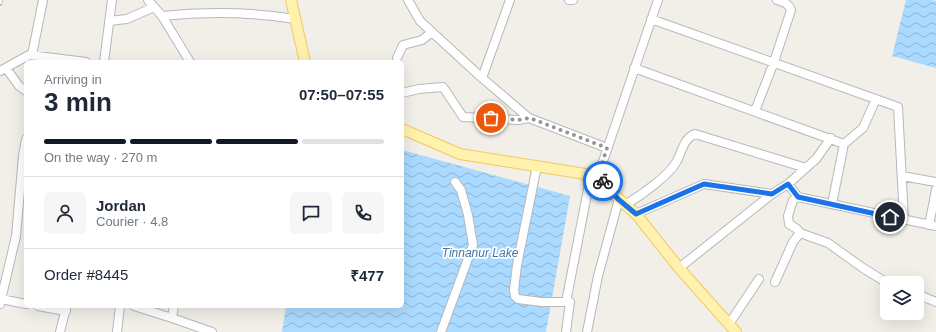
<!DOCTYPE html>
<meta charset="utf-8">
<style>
:root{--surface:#fff;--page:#f6f6f7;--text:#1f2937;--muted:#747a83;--line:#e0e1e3;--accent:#111827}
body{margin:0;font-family:Helvetica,sans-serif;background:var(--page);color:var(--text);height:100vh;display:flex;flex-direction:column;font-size:15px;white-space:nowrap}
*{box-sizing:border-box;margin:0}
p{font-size:13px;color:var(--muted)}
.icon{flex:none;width:22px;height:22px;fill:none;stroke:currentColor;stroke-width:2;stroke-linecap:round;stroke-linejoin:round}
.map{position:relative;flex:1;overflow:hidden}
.panel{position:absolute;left:24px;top:60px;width:380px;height:248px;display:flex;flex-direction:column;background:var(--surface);border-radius:6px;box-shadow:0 4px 16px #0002}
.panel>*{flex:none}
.tools{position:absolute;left:880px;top:276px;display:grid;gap:8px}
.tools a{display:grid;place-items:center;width:44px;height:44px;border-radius:6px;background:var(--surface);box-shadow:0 4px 16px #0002;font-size:20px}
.pin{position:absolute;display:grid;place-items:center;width:34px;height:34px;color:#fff;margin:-17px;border:2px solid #fff;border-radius:50%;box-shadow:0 1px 4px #0007}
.courier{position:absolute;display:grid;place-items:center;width:40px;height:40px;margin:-20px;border:3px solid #1a73e8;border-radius:50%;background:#fff;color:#222;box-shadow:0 1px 5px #0007}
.head em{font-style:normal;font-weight:700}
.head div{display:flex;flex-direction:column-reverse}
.head{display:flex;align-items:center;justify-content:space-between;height:68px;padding:0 20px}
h1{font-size:26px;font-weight:700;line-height:30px}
.bar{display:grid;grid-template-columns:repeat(4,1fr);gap:6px 4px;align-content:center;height:48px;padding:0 20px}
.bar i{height:5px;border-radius:3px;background:var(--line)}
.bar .selected{background:var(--accent)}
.bar p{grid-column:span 4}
.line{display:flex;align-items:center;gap:10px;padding:0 20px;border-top:1px solid var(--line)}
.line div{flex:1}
.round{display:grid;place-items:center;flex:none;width:42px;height:42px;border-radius:6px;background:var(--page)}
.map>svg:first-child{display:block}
.water{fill:url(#water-waves)}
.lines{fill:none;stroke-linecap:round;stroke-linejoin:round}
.minor-casing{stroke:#b5b8bc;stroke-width:10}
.major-casing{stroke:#f2c960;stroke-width:12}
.minor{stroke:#fff;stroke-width:8}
.major{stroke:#fff2af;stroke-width:10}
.rail-casing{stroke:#b6b7b8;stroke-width:4}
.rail{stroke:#fff;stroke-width:2.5;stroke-dasharray:8;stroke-linecap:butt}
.done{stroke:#929495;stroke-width:4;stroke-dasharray:0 7.2}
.route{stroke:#1a73e8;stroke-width:5}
.labels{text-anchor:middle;stroke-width:3.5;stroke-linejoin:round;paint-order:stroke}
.water-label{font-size:12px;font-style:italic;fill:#4174aa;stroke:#fff}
</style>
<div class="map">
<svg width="936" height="332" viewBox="0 0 936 332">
<defs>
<pattern id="water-waves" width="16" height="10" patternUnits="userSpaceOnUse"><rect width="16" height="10" fill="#aadaff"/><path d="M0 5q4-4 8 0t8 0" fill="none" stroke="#8eb4d2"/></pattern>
</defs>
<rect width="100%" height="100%" fill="#f1efe8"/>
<!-- water -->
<path class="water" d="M906,0H931L936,1V68L892,56Z
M402,150L570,196L546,332H282L286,306H402Z"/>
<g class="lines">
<!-- minor casing -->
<g class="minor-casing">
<path id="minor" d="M148,0L162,16L190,62
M408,0L420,21L482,78L529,118L607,148
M569,0H573
M162,16C207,11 251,12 296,19
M651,19L898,107L904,220
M109,21L127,19L154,7
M32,55L43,0
M397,58L403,45L422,40L432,32
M104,62L112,0
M6,68L19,86L26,91
M634,68L844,144L863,128L876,99
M0,71L29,55L86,62
M482,78L510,0
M402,93L419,89L443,87L463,117L519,120L529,118
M755,111L774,62L791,10C788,3 784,2 777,0
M537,166L517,265L514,290L515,296L518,299L542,302H570L566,332
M598,176L658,0
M902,176L936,182
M788,184L798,197L936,226
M798,197L793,200L788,216L789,224L797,229L800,233L828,243L863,268L887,283
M832,204L844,144
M625,205C640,196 669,176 677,161C682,151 684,138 695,134L806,168
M636,214L704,184L772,194
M929,225L936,190
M679,268L772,194L788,184L816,159L831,138
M775,282L793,242L800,233
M917,294L936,302
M1,299L26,304
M566,302L591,174
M0,304L16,236L23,156L26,139
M38,306L66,311
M134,306L172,318L212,332
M172,318L174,306
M729,324L759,279
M60,332L66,308
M117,332L120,306
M441,332L473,245L468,215L461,190L455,182
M587,332L598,276L619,199"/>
</g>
<!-- major casing -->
<g class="major-casing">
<path id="major" d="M291,0L305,62
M402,129L460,154L598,176L619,199L636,214L679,268L736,332"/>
</g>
<!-- minor -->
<use href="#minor" class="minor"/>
<!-- major -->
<use href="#major" class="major"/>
<!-- rail casing -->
<g class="rail-casing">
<path id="rail" d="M0,4L1,0"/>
</g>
<!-- rail -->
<use href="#rail" class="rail"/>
</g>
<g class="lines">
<!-- done -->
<path class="done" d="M491,118L519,120L530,118L607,148L598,176L603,181"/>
<!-- route -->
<path class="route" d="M603,181L618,199L636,214L704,184L772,194L788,184L798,197L890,217"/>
</g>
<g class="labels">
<!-- water labels -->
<g class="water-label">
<text x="480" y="257">Tinnanur Lake</text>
</g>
</g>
</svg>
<div class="tools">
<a><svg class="icon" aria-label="layers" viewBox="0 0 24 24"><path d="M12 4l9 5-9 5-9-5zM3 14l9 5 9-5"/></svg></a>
</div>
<div class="pin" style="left:491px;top:118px;background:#ea580c"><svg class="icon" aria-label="bag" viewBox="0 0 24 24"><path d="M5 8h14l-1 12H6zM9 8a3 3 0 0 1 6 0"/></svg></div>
<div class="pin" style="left:890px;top:217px;background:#1f2937"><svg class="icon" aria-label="home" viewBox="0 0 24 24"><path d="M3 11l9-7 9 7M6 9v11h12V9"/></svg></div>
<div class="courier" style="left:603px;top:181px"><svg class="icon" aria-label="bike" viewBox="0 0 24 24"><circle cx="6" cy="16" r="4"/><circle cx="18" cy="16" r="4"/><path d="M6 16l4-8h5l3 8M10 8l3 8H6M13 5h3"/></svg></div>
<section class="panel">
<div class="head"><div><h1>3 min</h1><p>Arriving in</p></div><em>07:50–07:55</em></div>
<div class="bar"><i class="selected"></i><i class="selected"></i><i class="selected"></i><i></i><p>On the way · 270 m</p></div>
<div class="line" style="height:72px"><a class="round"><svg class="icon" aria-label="person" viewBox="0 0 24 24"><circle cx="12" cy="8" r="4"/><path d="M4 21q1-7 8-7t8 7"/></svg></a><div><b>Jordan</b><p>Courier · 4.8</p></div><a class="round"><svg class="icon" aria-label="chat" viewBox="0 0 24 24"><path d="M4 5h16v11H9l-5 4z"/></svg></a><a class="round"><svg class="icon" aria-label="phone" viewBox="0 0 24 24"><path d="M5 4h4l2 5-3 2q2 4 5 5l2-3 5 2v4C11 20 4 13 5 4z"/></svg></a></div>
<div class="line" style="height:52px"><div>Order #8445</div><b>₹477</b></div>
</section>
</div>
